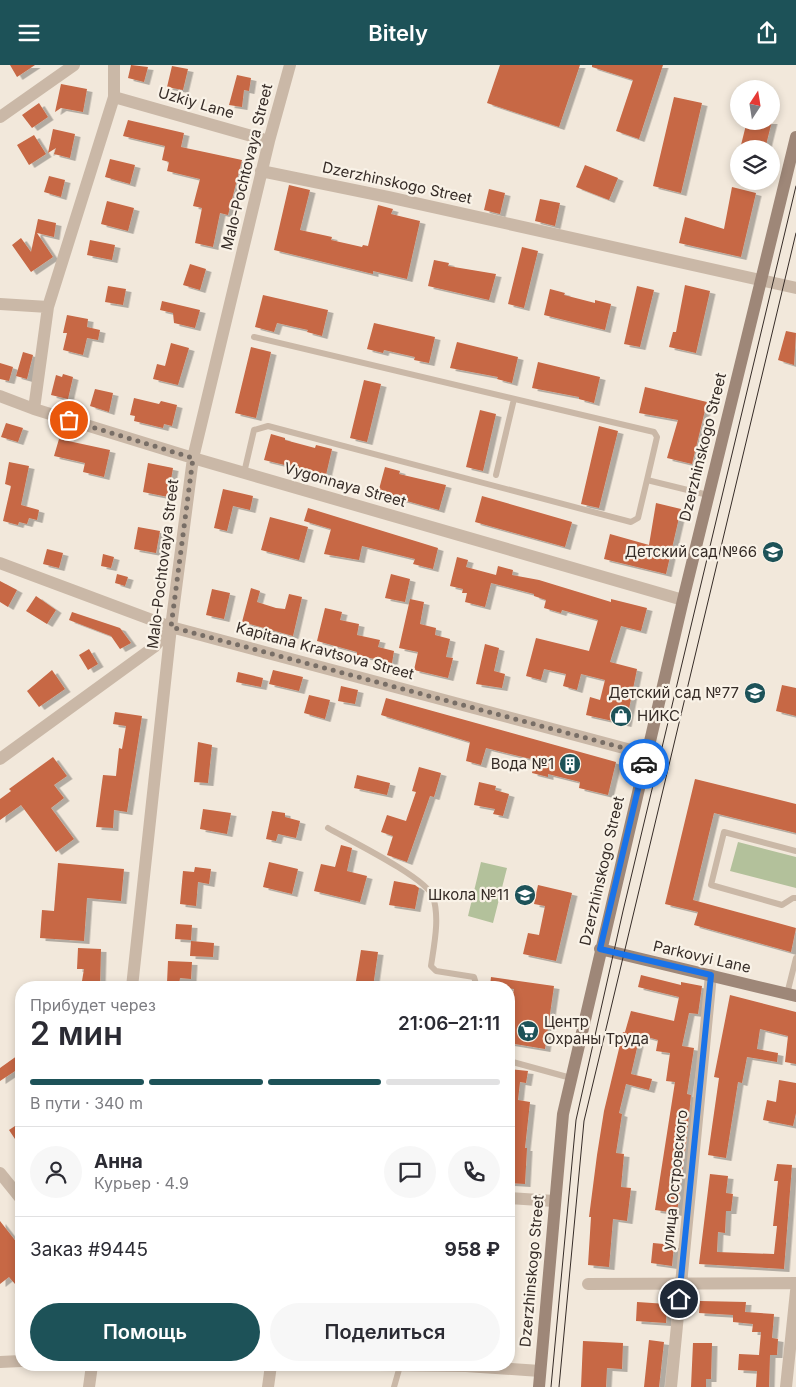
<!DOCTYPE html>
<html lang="ru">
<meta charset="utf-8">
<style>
:root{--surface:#fff;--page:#f7f7f7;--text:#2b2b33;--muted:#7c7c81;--line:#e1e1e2;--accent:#1d5258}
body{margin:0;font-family:Inter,sans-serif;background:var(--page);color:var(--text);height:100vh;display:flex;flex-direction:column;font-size:19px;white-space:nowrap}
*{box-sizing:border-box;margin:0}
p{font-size:16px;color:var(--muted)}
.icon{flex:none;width:28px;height:28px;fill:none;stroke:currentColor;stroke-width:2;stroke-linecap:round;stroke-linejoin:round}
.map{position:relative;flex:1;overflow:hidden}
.details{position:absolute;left:15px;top:916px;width:500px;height:390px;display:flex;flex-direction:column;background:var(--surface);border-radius:20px;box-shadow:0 2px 8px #0003}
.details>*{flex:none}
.needle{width:32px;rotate:12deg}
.fabs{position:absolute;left:730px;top:15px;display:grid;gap:10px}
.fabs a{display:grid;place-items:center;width:50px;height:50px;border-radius:50%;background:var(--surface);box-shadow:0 2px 8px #0003;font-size:25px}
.pin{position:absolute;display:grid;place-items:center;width:42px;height:42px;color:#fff;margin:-21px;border:2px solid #fff;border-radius:50%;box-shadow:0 1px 5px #0007}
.courier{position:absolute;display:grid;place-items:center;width:50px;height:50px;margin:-25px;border:4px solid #1a73e8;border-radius:50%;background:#fff;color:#222;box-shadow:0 1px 6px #0007}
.headline em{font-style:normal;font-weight:600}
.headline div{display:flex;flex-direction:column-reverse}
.headline{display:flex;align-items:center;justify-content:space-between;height:85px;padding:0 15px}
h1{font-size:32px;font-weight:600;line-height:38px}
.bar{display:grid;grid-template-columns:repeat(4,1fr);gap:8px 5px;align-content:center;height:60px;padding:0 15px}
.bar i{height:6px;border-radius:4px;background:var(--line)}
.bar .selected{background:var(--accent)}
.bar p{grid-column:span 4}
.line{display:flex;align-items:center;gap:12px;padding:0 15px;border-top:1px solid var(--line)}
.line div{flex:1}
.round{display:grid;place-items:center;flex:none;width:52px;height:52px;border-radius:26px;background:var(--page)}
.primary-button{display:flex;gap:10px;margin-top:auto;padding:10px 15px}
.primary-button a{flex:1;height:58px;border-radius:30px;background:var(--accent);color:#fff;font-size:20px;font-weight:600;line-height:58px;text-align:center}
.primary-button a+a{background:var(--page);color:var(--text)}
header{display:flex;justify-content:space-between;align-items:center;height:65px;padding:0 15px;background:var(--accent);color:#fff;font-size:22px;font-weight:600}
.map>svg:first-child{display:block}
.green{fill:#b3c19b}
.building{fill:#c76744;filter:url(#shadow)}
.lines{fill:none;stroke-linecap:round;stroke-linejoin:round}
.lane{stroke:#cab8a7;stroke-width:6}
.street{stroke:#cab8a7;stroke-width:12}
.secondary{stroke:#9e8778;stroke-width:12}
.tram{stroke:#362c27;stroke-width:1}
.done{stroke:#786e66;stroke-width:5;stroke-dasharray:0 9}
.route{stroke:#1a73e8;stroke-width:6}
.labels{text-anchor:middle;stroke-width:4.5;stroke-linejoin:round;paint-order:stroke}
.street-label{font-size:15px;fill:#362c27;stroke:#f9f2e7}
.poi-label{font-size:15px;fill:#362c27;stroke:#f9f2e7;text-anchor:end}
</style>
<header><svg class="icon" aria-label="menu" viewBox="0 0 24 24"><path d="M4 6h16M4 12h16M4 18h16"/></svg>Bitely<svg class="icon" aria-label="share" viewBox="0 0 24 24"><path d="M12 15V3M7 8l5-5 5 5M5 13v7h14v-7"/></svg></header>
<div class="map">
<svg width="796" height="1322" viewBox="0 0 796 1322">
<defs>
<filter id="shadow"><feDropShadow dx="5.5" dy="3" stdDeviation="0" flood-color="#0004"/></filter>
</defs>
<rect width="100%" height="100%" fill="#f2e8db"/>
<!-- green -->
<path class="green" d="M738,777L796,792V823L730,806Z
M481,797L507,803L493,858L468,851Z"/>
<!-- building -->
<path class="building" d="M10,0H35L17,12Z
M131,0L148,2L144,17L128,13Z
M500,0H580L559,62L487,38Z
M592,0H663L639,74L616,66L633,15L592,2Z
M172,1L188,4L183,25L167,22Z
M237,10L251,13L249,26L244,25L242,42L229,40Z
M61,19L87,24L83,47L61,43L55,47Z
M674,32L702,38L681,128L653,121Z
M39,38L48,52L32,63L22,50Z
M128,55L184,68L181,82L242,95L228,150L220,148L213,182L195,178L202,143L193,141L200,114L167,106L169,97L162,95L165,81L123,71Z
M747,56H772L765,84H740Z
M53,64L75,69L70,93L54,89L56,83L48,88Z
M34,70L46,89L29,100L17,80Z
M110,94L135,100L130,119L105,112Z
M585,100L618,113L609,135L576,122Z
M49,111L65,115L61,132L44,127Z
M289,120L310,125L300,165L332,172L331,175L362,182L363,180L368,181L378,140L393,144L391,149L420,156L407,214L373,206V209L274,185Z
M732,122L756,128L741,192L679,178L685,152L724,164Z
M489,124L505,128L500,149L484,145Z
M540,134L560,138L555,161L535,156Z
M107,136L134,143L128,166L101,159Z
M38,154L56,158L54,172L37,168L53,192L31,207L12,180L21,173L31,187Z
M90,175L115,180L112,195L87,190Z
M522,182L538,186L524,243L508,239Z
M434,195L449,198L448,201L496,209L489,235L428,221Z
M190,199L206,204L200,225L183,220Z
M685,220L710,226L696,288L669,282L673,267H676Z
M108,221L126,224L123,240L105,237Z
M637,221L654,225L640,282L624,279Z
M550,224L565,228L564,230L595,238V235L611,239L605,265L544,250Z
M263,230L328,245L322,271L307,267L308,265L277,258L274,267L255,262Z
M162,236L200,245L195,263L174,258L173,248L160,245Z
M67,250L88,254L87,262L100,265L98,275L87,273L83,290L63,285L67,268H63Z
M374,258L435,272L429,298L414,295L415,292L384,285L383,288L367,284Z
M786,266L796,268L794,300L778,295Z
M457,277L518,292L512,318L497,314L498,312L450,303Z
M171,278L189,283L178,320L153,314L157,299L165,301Z
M251,282L271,287L256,353L235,348Z
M23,287L33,290L27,314L16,311Z
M538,297L600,312L594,338L579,334V332L532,323Z
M0,298L13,302L9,316L0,314Z
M63,309L73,312L68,334L51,330L56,310L62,312Z
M364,315L381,319L367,377L350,373Z
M645,322L707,337L692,399L667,393L678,355L639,348Z
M95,324L113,328L109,347L90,341Z
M134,333L159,339L161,336L177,340L172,361L164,359L163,363L134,356L135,351L130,350Z
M480,345L496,349L483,406L466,402Z
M6,358L23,363L18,377L1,372Z
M599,361L618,366L599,443L581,439Z
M271,369L285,373V375L315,383L316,380L332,384L326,410L264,395Z
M59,374L110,385L104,412L83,407L85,398L54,391Z
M9,397L29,401L21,440L39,445L37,455L29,453L27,459L19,457L18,460L3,456L11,421L5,419Z
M148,398L173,403L168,432L143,427Z
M385,402L400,406L399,409L446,420L439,445L378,428Z
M223,424L253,431L250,445L233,441L227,466L214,463Z
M482,431L572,457L565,482L475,457Z
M656,438L681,444L666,509L604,494L610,469L649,480Z
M308,443L438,483L433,504L413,499L415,494L362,481L359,495L324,489L331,464L304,456Z
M270,452L308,462L299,495L261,485Z
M138,462L160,466L156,488L134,484Z
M47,484L63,488L59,503L43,499Z
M103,489L114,492L111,503L101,501Z
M457,492L468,495L466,502L496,510L498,501L513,505L512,510L539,515L611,537V534L647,543L641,566L621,561L610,597L637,604L626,659L586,650L590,632L600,635L605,615L581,609L577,625L563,621L566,609L544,604L541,615L526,611L536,573L589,586L598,555L562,545L561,548L544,543L546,535L534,531V529L491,518L485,542L465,537L467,528H462L463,524L450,521Z
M117,509L128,512L125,521L115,518Z
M391,509L410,514L405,537L385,533Z
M0,516L17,525L8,542L0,537Z
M251,523L260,526L257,537L276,543L285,544L289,529L302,532L293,571L242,557Z
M212,524L230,528L224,554L206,550Z
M36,531L56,545L47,559L26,546Z
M410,534L424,537L420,559L436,563L435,570L450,574L446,592L453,593L448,613L414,605L418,587L399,583Z
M325,543L342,547L340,555L359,559L357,570L380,575L378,582L394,586L392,598L357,590V587L317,576Z
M72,547L120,563L131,578L120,584L111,571L69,555Z
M485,579L499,583L494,606L505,609L502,623L476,619Z
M89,584L98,599L88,605L79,590Z
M52,605L65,624L39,642L27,626Z
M273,605L303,612L299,626L269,619Z
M238,607L263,613L261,622L236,617Z
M782,620L796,623V651L776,646Z
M341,621L358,625L355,639L338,636Z
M309,630L330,635L325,654L304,648Z
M386,633L616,697L608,730L579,723L580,717L548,709V712L532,708L535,695L486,683L481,700L466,696L470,677L381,650Z
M115,647L142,651L127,747L114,745L113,763L96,762L103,710L116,711L119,683L122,684L126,661L113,659Z
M198,677L212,680L208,718L194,717Z
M53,692L67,711L54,720L64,733L51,743L74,774L56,787L21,740L0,755V734L11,726L9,724Z
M419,702L441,708L434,732L430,731L407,797L387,790L393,771L381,767L387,750L406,756L416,727L412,726Z
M357,710L390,718L387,730L354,723Z
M695,714L796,739V768L714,748L693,835L796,863L791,887L694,860L698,847L665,839Z
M479,717L496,721L495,725L509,729L503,751L493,749L495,744L474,740Z
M203,744L231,748L227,769L200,764Z
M272,746L285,748V752L300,756L296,773L278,769L276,776L266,774Z
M341,780L352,783L347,806L367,811L360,837L314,826L321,799L335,802Z
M269,797L298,804L292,829L263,822Z
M58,798L124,804L121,836L87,833L84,876L40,873L42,845L54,846Z
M195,802L211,804L209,819L198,817L196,841L180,839L183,806L194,807Z
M394,816L415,820L419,823L415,844L389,840Z
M538,820L572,828L556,896L523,889L528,868L539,870L545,841L534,839Z
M176,859L192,860L191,875L175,874Z
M191,876L214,878L213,892L190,891Z
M78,883L101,884L100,922H81L84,904H77Z
M361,885L378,887L373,922H355Z
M168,896L192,897L191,914L180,913L179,919L167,918Z
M641,910L681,920V917L702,921L698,949L689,948L682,981L694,983L687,1029L691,1030L686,1079L677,1148L655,1145L675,1017L666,1016L670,988L656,986L658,975L640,970L631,1009L652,1014L649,1025L626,1019L619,1048L622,1049L616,1088L624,1089L621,1122L631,1123L627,1156L613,1154L609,1202L588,1200L591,1152H589L597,1090L604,1046L623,967H625L631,946L674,956L679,932L638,922Z
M491,912L554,921L545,984L509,978V949L514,924L490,921Z
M730,930L796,947V999L785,997L788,971L760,964L757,984L778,988L777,997L747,992L742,1018L738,1017L726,1093L708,1090L719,1013L714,1012Z
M21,988V1002L0,1016V1003Z
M509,1004L528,1006L526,1018L520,1017L518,1035L530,1037L525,1083H527L525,1119L509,1118Z
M779,1015L796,1018V1048L793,1061L763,1055L767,1035L776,1037Z
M21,1057V1083L9,1065Z
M777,1099L792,1100L784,1204L699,1199L710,1109L728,1111L726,1128L733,1129L731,1146H726L725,1168L718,1167L717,1187L774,1189L777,1161H773L778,1116H774Z
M0,1156L21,1183V1226L9,1212L0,1219Z
M653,1178L674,1180L672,1201L651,1198Z
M700,1236L746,1237L745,1247L774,1249L772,1273L778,1274L777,1290H770L769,1322H756L757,1306L738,1305L739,1289L759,1290L761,1267H752L753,1259L733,1257V1250L699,1248Z
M637,1237L667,1239L666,1258L636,1256Z
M649,1275L664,1277L659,1322H644Z
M583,1276L623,1278L622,1304L607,1303L606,1322H581Z
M693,1278H712L711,1314H706V1322H691Z"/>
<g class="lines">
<!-- lane -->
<path class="lane" d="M254,272L654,367L657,372L647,415L708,430
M244,408L254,365L268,361L631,457L638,453L647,415
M496,410L514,334
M328,763C349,775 427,813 433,832C440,853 434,880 431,901L436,906L474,912L477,922
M796,786L724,767L711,820L782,840L793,833H796
M787,929L796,893
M509,996L571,1013
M394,1322L400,1301"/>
<!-- street -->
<path class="street" d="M114,32L269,76
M0,52L74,0
M261,106L388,132L796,223
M0,239L48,242
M0,331L34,344L193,393L683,535
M34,344L48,242L114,32V0
M0,498L171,562L646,689
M0,694L154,582L171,562
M132,922L171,562L193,393L269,76L290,0
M0,1108L21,1134
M509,1133L554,1136
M588,1219L796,1218
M0,1297L21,1296
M379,1300L466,1301L540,1306
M89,1322L92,1300
M268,1322L271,1300
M671,1322L711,910
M786,1322L796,1226"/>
<!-- secondary -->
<path class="secondary" d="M600,884L796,931
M539,1322L563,1049L683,535L796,72"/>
<!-- tram -->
<path class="tram" d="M551,1322L576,1055L623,846L796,121
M559,1322L584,1056L796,168"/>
</g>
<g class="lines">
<!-- done -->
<path class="done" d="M69,355L193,393L171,562L646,689L644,699"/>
<!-- route -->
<path class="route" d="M644,699L600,884L711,910L679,1234"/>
</g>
<!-- icons -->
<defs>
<g id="school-disc" transform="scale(1.125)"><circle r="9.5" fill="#1d5258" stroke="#f9f2e7"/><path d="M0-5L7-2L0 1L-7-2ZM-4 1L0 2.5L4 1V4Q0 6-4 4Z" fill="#fff"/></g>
<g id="shop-disc" transform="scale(1.125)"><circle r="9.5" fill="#1d5258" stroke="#f9f2e7"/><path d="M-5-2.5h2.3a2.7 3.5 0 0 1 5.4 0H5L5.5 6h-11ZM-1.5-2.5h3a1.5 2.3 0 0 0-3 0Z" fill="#fff"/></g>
<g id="building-disc" transform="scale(1.125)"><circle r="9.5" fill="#1d5258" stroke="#f9f2e7"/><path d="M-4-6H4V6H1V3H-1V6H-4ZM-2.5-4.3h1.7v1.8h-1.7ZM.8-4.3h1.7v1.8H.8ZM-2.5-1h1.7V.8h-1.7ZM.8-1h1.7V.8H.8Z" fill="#fff"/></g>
<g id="supermarket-disc" transform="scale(1.125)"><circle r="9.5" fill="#1d5258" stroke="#f9f2e7"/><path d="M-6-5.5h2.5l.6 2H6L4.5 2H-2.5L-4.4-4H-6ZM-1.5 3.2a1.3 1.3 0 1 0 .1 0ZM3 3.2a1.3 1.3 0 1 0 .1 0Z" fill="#fff"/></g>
</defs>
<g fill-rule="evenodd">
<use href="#school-disc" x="773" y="487"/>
<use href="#school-disc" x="755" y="628"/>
<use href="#shop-disc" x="621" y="651"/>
<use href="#building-disc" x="570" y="699"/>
<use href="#school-disc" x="525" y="830"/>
<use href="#supermarket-disc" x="528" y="966"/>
</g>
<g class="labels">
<!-- street labels -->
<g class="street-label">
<text transform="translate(196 38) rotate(16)" y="5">Uzkiy Lane</text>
<text transform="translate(247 102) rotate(-76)" y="5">Malo-Pochtovaya Street</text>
<text transform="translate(397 118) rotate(12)" y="5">Dzerzhinskogo Street</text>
<text transform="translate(703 382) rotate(-76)" y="5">Dzerzhinskogo Street</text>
<text transform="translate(345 420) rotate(16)" y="5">Vygonnaya Street</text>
<text transform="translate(163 499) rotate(-83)" y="5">Malo-Pochtovaya Street</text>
<text transform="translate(325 586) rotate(15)" y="5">Kapitana Kravtsova Street</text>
<text transform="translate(602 806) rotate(-77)" y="5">Dzerzhinskogo Street</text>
<text transform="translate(702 892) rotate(13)" y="5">Parkovyi Lane</text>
<text transform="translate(675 1115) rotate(-84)" y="5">улица Островского</text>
<text transform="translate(532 1206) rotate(-85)" y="5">Dzerzhinskogo Street</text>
</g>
<!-- poi labels -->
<g class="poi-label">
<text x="757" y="492">Детский сад №66</text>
<text x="739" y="633">Детский сад №77</text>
<text x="637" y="656" text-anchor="start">НИКС</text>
<text x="554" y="704">Вода №1</text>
<text x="509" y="835">Школа №11</text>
<text x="544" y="962" text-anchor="start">Центр<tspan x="544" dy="17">Охраны Труда</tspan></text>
</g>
</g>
</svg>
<div class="fabs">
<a><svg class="needle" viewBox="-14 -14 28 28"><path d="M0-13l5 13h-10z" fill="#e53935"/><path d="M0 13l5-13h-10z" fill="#7c7c81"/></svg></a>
<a><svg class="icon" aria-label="layers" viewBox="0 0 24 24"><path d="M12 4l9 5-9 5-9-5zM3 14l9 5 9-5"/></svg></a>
</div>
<div class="pin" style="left:69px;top:355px;background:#ea580c"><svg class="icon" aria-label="bag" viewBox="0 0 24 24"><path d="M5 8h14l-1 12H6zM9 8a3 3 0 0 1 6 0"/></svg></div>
<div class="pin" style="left:679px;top:1234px;background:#1f2937"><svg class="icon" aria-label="home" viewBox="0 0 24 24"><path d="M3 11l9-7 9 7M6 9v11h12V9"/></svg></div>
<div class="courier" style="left:644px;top:699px"><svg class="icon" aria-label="car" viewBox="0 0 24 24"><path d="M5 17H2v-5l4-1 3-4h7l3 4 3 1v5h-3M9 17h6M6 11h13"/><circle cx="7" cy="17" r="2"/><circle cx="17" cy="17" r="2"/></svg></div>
<section class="details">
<div class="headline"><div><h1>2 мин</h1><p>Прибудет через</p></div><em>21:06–21:11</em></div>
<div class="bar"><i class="selected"></i><i class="selected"></i><i class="selected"></i><i></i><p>В пути · 340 m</p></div>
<div class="line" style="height:90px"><a class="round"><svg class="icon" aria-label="person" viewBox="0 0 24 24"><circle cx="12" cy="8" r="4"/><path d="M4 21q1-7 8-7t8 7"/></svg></a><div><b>Анна</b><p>Курьер · 4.9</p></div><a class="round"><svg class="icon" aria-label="chat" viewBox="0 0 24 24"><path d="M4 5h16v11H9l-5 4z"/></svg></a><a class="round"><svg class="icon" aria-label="phone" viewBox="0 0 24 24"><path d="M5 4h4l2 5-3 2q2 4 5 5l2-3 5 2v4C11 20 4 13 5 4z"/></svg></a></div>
<div class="line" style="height:65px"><div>Заказ #9445</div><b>958 ₽</b></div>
<div class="primary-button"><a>Помощь</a><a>Поделиться</a></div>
</section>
</div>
